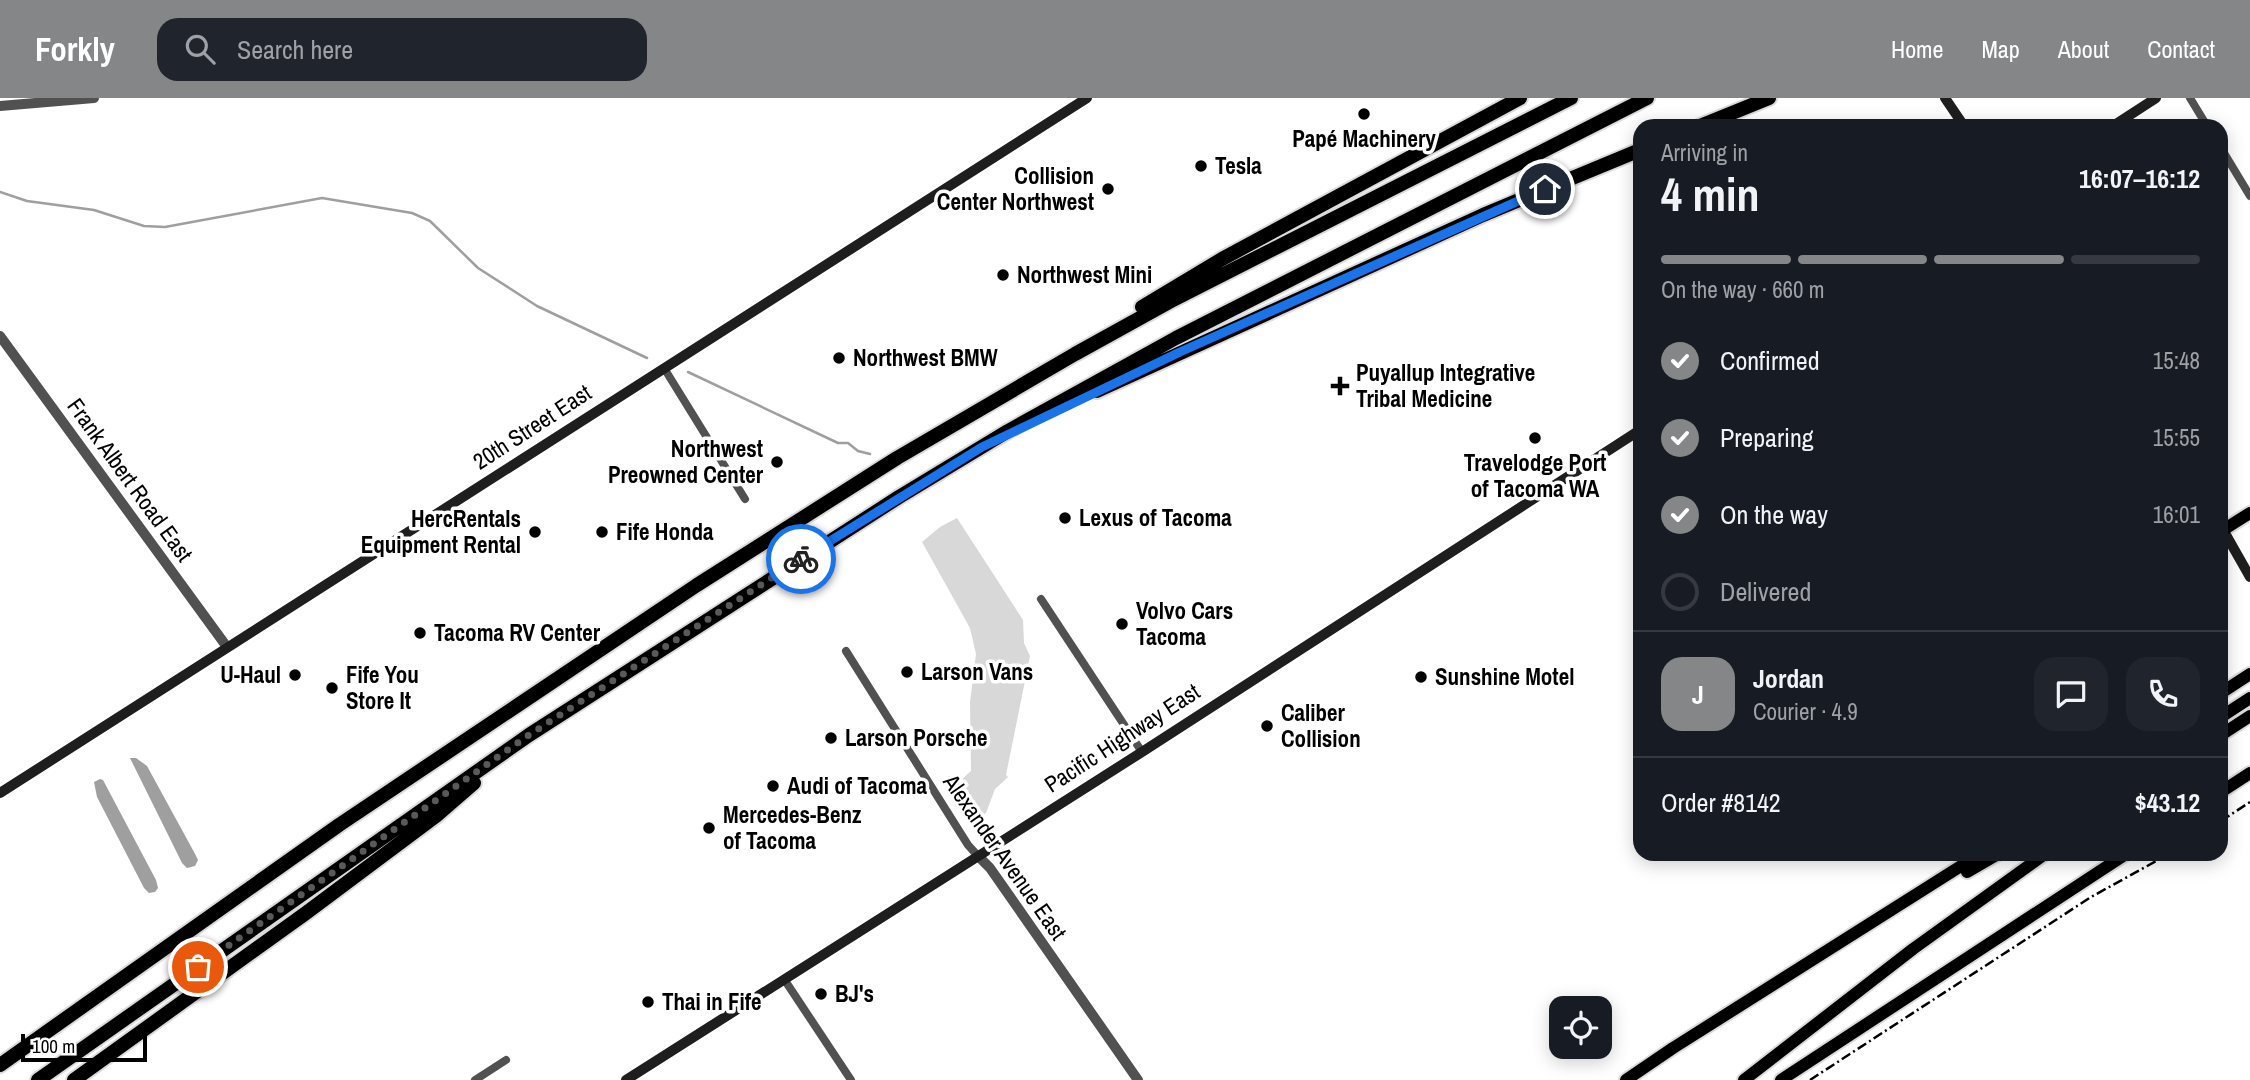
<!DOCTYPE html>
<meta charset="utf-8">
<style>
:root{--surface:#171b24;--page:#20242c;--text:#f1f3f6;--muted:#9ea1a6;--line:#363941;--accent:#858687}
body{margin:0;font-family:"Archivo Narrow",sans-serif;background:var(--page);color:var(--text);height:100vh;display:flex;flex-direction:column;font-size:26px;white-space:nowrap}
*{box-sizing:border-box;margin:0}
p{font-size:23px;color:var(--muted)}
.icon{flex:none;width:38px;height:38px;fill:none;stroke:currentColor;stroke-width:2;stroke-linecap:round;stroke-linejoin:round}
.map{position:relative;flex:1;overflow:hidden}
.sheet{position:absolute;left:1633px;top:21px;width:595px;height:742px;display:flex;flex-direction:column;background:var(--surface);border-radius:21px;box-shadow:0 4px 18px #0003}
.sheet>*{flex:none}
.tools{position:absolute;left:1549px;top:898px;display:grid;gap:14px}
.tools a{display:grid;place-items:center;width:63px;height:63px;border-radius:14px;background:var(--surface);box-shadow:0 4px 18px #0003;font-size:35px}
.scale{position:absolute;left:21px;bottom:18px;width:126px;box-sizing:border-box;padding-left:7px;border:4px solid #000;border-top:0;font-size:19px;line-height:24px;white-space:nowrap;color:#000;-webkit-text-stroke:5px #fff;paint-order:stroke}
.pin{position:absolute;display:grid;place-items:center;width:60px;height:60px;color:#fff;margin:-30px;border:4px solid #fff;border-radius:50%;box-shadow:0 2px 7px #0007}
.courier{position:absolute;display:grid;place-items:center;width:70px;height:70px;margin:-35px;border:5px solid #1a73e8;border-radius:50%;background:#fff;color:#222;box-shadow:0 2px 9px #0007}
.headline em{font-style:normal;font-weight:700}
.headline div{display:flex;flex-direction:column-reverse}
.headline{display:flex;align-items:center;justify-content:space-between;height:119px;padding:0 28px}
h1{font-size:46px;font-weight:700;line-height:52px}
.bar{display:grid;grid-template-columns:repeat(4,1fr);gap:10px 7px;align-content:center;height:84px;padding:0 28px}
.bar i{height:9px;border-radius:5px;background:var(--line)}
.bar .selected{background:var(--accent)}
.bar p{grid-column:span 4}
.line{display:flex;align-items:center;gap:18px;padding:0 28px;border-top:2px solid var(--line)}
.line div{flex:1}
.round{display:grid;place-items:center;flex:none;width:74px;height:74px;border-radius:21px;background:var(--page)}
ol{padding:0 28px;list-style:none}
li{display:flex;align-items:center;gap:21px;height:77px}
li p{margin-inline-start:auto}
li .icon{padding:7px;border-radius:50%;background:var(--accent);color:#fff;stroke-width:4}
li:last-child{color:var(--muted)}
li i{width:38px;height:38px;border:4px solid var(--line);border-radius:50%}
header{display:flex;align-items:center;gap:42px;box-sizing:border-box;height:98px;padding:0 35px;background:var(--accent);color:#fff}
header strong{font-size:33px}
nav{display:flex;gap:38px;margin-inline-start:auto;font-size:24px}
.search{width:490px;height:63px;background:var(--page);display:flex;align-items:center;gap:18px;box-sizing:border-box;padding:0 24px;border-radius:21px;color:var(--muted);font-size:26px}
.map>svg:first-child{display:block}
.green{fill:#d8d8d8}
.water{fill:#9f9f9f}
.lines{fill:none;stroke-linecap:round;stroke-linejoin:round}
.stream{stroke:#9f9f9f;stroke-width:2.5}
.trunk-casing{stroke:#dbdbdb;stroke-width:16}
.motorway-casing{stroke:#dbdbdb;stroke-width:18}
.minor{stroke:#515151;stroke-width:8}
.tertiary{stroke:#515151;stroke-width:10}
.secondary{stroke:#1e1e1e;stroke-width:10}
.trunk{stroke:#000;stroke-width:12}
.motorway{stroke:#000;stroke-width:14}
.rail{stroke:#000;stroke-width:2.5;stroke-dasharray:10 3.5 2 3.5;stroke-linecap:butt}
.done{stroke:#595959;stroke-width:7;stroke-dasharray:0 12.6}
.route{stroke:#1a73e8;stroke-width:9}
.poi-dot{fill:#000;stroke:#fff;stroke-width:2.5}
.labels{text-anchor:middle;stroke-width:7;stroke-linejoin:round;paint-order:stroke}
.poi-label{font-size:23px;font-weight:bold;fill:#000;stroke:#fff;text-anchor:start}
.street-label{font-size:23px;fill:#000;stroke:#fff}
</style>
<header>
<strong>Forkly</strong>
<div class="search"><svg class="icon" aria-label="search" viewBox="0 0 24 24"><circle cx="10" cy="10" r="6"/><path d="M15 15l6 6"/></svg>Search here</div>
<nav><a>Home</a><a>Map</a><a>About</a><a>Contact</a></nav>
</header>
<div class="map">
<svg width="2250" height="982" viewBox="0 0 2250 982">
<rect width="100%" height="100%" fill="#fff"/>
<!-- green -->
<path class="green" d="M957,420L1023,522L1024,545L1030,558L1006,677L1008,679L995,691L986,715L972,722L950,692L971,673L970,604L976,556L970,530L922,444L940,429Z"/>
<!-- water -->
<path class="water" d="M130,660H136L147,668L194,754L198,762L195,768L187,770L182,765Z
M100,681L103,682L156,782L158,790L155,794L149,795L144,790L97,699L94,684Z"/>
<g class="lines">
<!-- stream -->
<path class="stream" d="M0,94L27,103L94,112L144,128L165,129L322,100L412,115L430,123L478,170L537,208L647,260
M688,274L838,345H848L858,353L870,356"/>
<!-- trunk casing -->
<g class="trunk-casing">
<path id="trunk" d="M2223,432L2250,415
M2221,595L2250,576
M2221,619L2250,600
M2221,637L2250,618
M2221,694L2250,675
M1967,774L1998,756
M1626,982L1673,950L1980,756
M1744,982L1913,851L2045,756
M1781,982L2126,756"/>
</g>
<!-- motorway casing -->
<g class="motorway-casing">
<path id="motorway" d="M1700,28L1769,0
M1142,209L1222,161L1520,0
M1097,293L1483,117L1640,52
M0,967L339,727L697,487L897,360L1075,256L1169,204L1571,0
M38,982L529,637L899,399L1008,333L1176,240L1647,0
M74,982L306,815L436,718L474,685"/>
</g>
<!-- minor -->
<path class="minor" d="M2190,0L2207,28
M2221,50L2250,98
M664,270L745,401
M1041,501L1142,654
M846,553L968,747L978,758
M784,881L851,982
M475,982L506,962"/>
<!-- tertiary -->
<path class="tertiary" d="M0,8L94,0
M0,238L227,549
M978,758L990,770L1138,982"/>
<!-- secondary -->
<path class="secondary" d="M1945,0L1964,28
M2113,28L2156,0
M2221,428L2250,479
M0,695L1087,0
M626,982L1142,654L1640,332"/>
<!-- trunk -->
<use href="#trunk" class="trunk"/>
<!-- motorway -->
<use href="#motorway" class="motorway"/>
<!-- rail -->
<path class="rail" d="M2221,723L2250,704
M1810,982L2091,799L2169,756"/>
</g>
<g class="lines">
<!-- done -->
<path class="done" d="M198,869L529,637L801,461"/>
<!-- route -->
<path class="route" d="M801,461L982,349L1180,254L1545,91"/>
</g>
<!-- markers -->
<g class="poi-dot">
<circle cx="1364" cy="16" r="7"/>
<circle cx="1201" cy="68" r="7"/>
<circle cx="1108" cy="91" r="7"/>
<circle cx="1003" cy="177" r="7"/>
<circle cx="839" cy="260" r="7"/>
<path d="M1336.5 277.5h7v7h7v7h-7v7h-7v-7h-7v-7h7z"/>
<circle cx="1535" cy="340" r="7"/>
<circle cx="777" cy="364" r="7"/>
<circle cx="1065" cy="420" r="7"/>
<circle cx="535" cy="434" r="7"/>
<circle cx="602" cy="434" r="7"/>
<circle cx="1122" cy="526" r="7"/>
<circle cx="420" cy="535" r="7"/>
<circle cx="907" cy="574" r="7"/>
<circle cx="295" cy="577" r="7"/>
<circle cx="1421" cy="579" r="7"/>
<circle cx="332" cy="590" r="7"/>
<circle cx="1267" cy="628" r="7"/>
<circle cx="831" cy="640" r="7"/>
<circle cx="773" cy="688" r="7"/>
<circle cx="709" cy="730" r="7"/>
<circle cx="821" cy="896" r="7"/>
<circle cx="648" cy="904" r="7"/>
</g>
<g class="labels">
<!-- poi labels -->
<g class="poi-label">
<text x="1364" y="49" text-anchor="middle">Papé Machinery</text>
<text x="1215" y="76">Tesla</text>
<text x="1094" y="86" text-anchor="end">Collision<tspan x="1094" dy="26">Center Northwest</tspan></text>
<text x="1017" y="185">Northwest Mini</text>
<text x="853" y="268">Northwest BMW</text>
<text x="1356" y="283">Puyallup Integrative<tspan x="1356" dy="26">Tribal Medicine</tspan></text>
<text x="763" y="359" text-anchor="end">Northwest<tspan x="763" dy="26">Preowned Center</tspan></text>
<text x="1535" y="373" text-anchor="middle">Travelodge Port<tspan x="1535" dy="26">of Tacoma WA</tspan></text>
<text x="1079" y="428">Lexus of Tacoma</text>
<text x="521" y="429" text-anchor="end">HercRentals<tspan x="521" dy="26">Equipment Rental</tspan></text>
<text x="616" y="442">Fife Honda</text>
<text x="1136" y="521">Volvo Cars<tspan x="1136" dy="26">Tacoma</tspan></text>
<text x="434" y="543">Tacoma RV Center</text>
<text x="921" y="582">Larson Vans</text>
<text x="281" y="585" text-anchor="end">U-Haul</text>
<text x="346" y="585">Fife You<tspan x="346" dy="26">Store It</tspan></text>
<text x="1435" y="587">Sunshine Motel</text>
<text x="1281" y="623">Caliber<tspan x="1281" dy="26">Collision</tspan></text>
<text x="845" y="648">Larson Porsche</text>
<text x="787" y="696">Audi of Tacoma</text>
<text x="723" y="725">Mercedes-Benz<tspan x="723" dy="26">of Tacoma</tspan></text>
<text x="835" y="904">BJ's</text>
<text x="662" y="912">Thai in Fife</text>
</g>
<!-- street labels -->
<g class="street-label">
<text transform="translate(532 329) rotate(-33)" y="8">20th Street East</text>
<text transform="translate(130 382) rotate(54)" y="8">Frank Albert Road East</text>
<text transform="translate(1122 640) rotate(-33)" y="8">Pacific Highway East</text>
<text transform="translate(1005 759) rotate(55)" y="8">Alexander Avenue East</text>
</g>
</g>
</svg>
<div class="tools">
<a><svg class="icon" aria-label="locate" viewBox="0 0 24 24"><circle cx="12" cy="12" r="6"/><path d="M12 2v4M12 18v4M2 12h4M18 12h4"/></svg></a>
</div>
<div class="scale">100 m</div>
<div class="pin" style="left:198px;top:869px;background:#ea580c"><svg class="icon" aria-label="bag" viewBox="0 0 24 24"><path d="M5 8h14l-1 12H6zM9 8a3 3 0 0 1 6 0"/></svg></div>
<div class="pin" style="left:1545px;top:91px;background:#1f2937"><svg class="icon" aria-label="home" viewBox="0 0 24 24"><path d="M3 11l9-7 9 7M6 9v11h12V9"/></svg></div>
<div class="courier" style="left:801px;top:461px"><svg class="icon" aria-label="bike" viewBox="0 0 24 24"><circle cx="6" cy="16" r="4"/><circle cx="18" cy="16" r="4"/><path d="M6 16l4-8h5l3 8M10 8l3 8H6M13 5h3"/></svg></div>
<section class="sheet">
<div class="headline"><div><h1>4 min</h1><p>Arriving in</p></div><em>16:07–16:12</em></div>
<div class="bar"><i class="selected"></i><i class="selected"></i><i class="selected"></i><i></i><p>On the way · 660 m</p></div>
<ol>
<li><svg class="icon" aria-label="check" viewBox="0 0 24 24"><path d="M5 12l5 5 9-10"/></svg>Confirmed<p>15:48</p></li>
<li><svg class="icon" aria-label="check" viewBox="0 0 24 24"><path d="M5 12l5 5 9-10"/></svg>Preparing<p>15:55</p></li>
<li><svg class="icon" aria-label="check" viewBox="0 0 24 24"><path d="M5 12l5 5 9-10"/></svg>On the way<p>16:01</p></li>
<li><i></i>Delivered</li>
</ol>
<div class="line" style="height:126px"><b class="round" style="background:var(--accent);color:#fff">J</b><div><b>Jordan</b><p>Courier · 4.9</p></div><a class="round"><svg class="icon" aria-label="chat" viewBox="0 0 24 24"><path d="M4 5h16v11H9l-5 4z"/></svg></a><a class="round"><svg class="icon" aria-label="phone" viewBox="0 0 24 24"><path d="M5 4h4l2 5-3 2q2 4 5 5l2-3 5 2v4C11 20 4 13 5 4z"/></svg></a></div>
<div class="line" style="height:91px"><div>Order #8142</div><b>$43.12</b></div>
</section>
</div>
